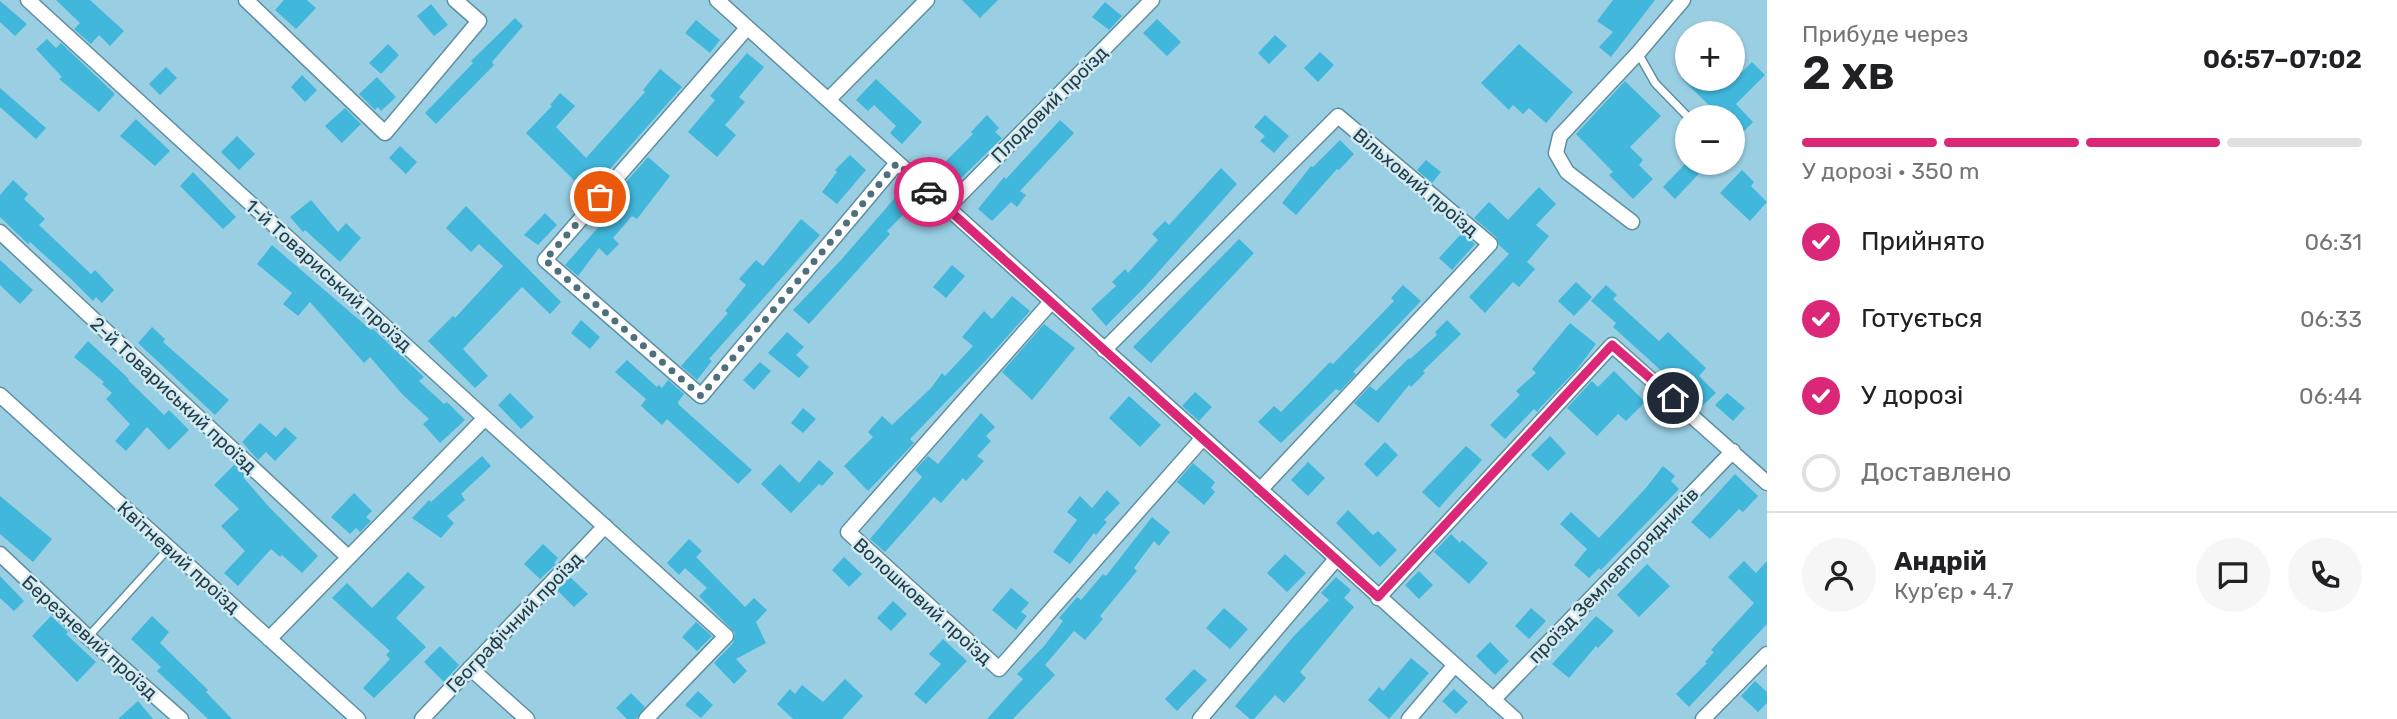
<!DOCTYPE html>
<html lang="uk">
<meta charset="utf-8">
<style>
:root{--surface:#fff;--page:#f6f6f6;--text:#202124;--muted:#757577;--line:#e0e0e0;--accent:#db2777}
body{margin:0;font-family:Rubik,sans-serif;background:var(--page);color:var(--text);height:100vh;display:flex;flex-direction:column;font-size:26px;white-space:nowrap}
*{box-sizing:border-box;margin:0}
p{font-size:23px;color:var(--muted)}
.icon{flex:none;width:38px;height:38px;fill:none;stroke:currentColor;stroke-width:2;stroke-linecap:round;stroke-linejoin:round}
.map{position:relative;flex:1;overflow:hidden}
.sheet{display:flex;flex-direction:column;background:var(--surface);width:630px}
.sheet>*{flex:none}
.fabs{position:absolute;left:1675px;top:21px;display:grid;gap:14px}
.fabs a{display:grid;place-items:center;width:70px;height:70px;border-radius:50%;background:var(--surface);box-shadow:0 2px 5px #0004;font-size:35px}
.pin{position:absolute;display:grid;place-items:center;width:60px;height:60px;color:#fff;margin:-30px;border:4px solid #fff;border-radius:50%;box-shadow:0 2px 7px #0007}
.courier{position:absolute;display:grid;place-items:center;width:70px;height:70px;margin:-35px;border:5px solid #db2777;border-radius:50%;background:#fff;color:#222;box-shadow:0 2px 9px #0007}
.summary em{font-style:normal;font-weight:600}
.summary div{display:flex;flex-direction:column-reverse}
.summary{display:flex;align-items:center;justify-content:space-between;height:119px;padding:0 35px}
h1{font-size:46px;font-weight:600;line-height:52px}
.bar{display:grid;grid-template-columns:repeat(4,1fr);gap:10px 7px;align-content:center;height:84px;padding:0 35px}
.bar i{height:9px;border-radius:5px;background:var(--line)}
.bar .on{background:var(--accent)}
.bar p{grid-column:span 4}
.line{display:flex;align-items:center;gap:18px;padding:0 35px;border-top:2px solid var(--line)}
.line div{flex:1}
.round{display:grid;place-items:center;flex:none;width:74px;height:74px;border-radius:37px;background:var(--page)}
ol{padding:0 35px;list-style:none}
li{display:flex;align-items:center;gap:21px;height:77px}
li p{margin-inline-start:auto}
li .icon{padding:7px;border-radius:50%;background:var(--accent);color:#fff;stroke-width:4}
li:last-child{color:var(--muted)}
li i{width:38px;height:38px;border:4px solid var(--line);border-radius:50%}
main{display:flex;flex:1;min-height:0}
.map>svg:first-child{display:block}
.building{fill:#41b7dc}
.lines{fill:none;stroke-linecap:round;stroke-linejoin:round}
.service-casing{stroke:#5d90a2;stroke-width:10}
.minor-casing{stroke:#5d90a2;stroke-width:17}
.service{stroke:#fff;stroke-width:7}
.minor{stroke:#fff;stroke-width:14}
.done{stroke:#4f6f7c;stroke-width:7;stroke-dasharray:0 12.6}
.route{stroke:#db2777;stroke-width:9}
.labels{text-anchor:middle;stroke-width:5;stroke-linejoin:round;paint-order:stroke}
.street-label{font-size:19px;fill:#273c44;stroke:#d1ebf5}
</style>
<main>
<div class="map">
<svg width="1767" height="719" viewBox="0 0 1767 719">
<rect width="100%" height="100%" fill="#9acfe3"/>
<!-- building -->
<path class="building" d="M56,0H90L124,31L110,46L99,35L91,44L74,29L80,23Z
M284,0H307L316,8L296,29L275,10Z
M962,0H998L980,18Z
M1613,0H1655L1611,57L1599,47L1613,32L1597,21Z
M0,1L27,24L15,36L0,22Z
M1105,2L1122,16L1109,30L1092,17Z
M431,4L448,25L434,36L417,16Z
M515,18L523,26L492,62L494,65L436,124L425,113L473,63L471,61Z
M1157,19L1181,42L1167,56L1143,33Z
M696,20L720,40L710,53L685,33Z
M1275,35L1287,46L1269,64L1258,53Z
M47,39L56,48L61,43L115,94L99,112L59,79L62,77L36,49Z
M388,44L399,55L381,74L369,63Z
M1519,44L1573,92L1546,123L1529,108L1523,114L1513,105L1509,110L1481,83Z
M1320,52L1334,65L1318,82L1304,68Z
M747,53L764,67L739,97L745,102L725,125L736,135L717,157L688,132L715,100L710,96Z
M1752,62L1765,75L1736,104L1753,122L1742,133L1732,124V117H1726L1717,109L1715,111L1682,79H1716L1726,88Z
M166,67L177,78L160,95L149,84Z
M660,69L682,87L588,194L526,133L552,106L550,105L560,93L575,106L556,127L586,158L645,92L643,90Z
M302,75L317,90L305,102L291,87Z
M377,77L396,97L381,111L378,107L375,110L359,94Z
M876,79L922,122L902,144L890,133L896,126L874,105L868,111L856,100Z
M1625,81L1661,116L1630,147L1643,160L1639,165L1653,179L1633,199L1609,175L1613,172L1576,134Z
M0,88L46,128L36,139L0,107Z
M345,108L361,124L342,143L325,126Z
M987,115L999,128L995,132L1002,138L951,188L935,172L973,134L971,132Z
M1265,115L1289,136L1274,153L1260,141L1265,136L1254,127Z
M136,119L170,151L155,166L120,136Z
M1060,120L1074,133L1020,191L1026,195L1017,207L1011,202L992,221L978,209L1004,177L1006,179Z
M237,136L255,154L239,170L221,152Z
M1340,140L1354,154L1339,170L1337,169L1296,215L1282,203L1311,166L1313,167Z
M400,146L417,162L406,174L389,158Z
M850,155L866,170L837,204L822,192L837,172L835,170Z
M648,157L670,176L637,219L632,216L613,238L619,244L607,256L599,248L578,276L565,265L619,204L612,198Z
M1426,160L1441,172L1432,183L1417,170Z
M1686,163H1709L1675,199L1663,187Z
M1221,168L1237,184L1144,288L1106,326L1091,309L1116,286L1112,282L1125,269L1128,273L1158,240L1152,234L1165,221L1169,225Z
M1742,170L1754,182L1751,186L1767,202L1750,221L1720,193Z
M193,172L236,217L223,229L180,186Z
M13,180L28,194L24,199L45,219L39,225L91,274L95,270L114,290L102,303L96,297L93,301L71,279L30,242L28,244L0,217V195Z
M1539,187L1556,204L1536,225L1549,236L1527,262L1535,269L1519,287L1513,282L1485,313L1469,297L1509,254L1499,245L1496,237L1474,218L1489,202L1508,220Z
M900,192L913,205L887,231L890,234L809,324L793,310L841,260Z
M311,200L338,232L346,223L361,238L340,262L305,230L303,232L290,217Z
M466,206L561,302L550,314L522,287L463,349L488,376L475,388L428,341L453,316L455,318L503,266L479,244L471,252L446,228Z
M545,213L557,225L538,245L524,235Z
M801,219L820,235L709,359L712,361L697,380L681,366L728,313L725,311L746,285L739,279L756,260L763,266Z
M1462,233L1475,244L1452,270L1439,258Z
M1239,239L1254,253L1151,363L1133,347Z
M272,245L371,330L373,329L424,377L419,381L444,404L447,402L465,420L440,443L423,424L429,419L403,395L370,357L364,363L310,302L298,316L283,304L292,293L257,264Z
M0,260L33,290L20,304L0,285Z
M952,265L965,276L946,298L933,287Z
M1576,282L1592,297L1574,316L1558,301Z
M1403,285L1421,301L1353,372L1356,374L1340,391L1336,389L1281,443L1258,422L1274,406L1281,412L1330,362L1333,364L1394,301L1391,298Z
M1606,285L1617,295L1613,299L1659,341L1668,332L1706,368L1699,376L1716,393L1702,406L1669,372L1666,375L1613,327L1616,323L1591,301Z
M1012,296L1030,311L987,359L910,439L914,443L868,491L844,466L873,437L868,432L882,416L892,425L931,388L942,373L945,376L973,346L962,337L984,311L992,319Z
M581,320L600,337L590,349L571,333Z
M1447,320L1461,334L1423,371L1425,373L1411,387L1409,385L1378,423L1354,403L1370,386L1376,391L1409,358L1410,359L1437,335L1435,332Z
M1570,323L1596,344L1578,368L1540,408L1537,412L1534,409L1505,439L1490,425L1520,395L1516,391L1536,373L1532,369Z
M1044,324L1075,348L1032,400L1002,372Z
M152,327L165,339L163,342L229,400L215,415L138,343Z
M787,332L804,347L796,355L809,367L799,378L768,353Z
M88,341L129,379L128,380L164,415L169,410L189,430L169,450L147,427L126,451L115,441L130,424L106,399L112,393L102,384L104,382L74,357Z
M627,360L657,387L659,385L662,388L668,380L684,394L678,402L679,405L752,470L738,484L667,419L662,425L641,406L646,399L615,372Z
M760,362L771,371L754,390L743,380Z
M1614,371L1645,402L1626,421L1618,414L1597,436L1567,408L1592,381L1598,387Z
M1195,392L1212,407L1199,421L1182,406Z
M510,393L534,417L521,429L498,405Z
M1727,393L1745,408L1733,421L1715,405Z
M1129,396L1161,425L1140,447L1109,418Z
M803,408L816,419L803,433L791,423Z
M981,413L995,427L986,436L991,441L977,456L984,461L966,481L963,478L941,503L934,497L885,552L870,539L922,477L915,470L928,456L938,464Z
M260,423L276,437L285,427L297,438L275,461L266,452L258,460L242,442Z
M1550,436L1566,453L1548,471L1531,455Z
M1385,442L1398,455L1377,477L1364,464Z
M1466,446L1482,460L1439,508L1422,492Z
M482,456L491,466L461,494L465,500L447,516L454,523L441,538L412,518L429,500L431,502Z
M819,460L834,473L822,486L819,484L791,513L761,484L780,464L799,483Z
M1308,462L1325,478L1308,496L1291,480Z
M1193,463L1215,482L1211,488L1215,492L1204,505L1177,482Z
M235,464L245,474L243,477L269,507L318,556L302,573L282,555L280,557L271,549L238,586L224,573L245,551L221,526L239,509L214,485Z
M1663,466L1675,476L1671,481L1679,489L1601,570L1599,568L1589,578L1574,565L1587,549L1560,524L1571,512L1599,538L1645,489Z
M1735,474L1758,496L1743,512L1739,509L1710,539L1691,522Z
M1107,490L1120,503L1104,520L1107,522L1096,535L1094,533L1070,564L1053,552L1077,520L1067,512L1080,496L1092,508Z
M354,493L372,511L366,517L371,521L360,532L356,528L350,534L331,517Z
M0,496L52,539L33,562L0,534Z
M1348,510L1373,535L1378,531L1397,550L1380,567L1336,523Z
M1152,517L1170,532L1159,546L1154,541L1134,568L1137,571L1100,616L1103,619L1085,640L1074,631L1045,665L1055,675L1013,719H987L1023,679L1017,674L1045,645L1063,621L1059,618L1077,597L1081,600L1103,574L1106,576Z
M1451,534L1460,543L1462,540L1488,563L1469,584L1434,552Z
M689,539L702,551L696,557L745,607L754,598L767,610L756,622L766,643L736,659L747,671L734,684L714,663L733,643L735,633L699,596L707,588L685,568L679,575L667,563Z
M543,544L558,558L554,563L556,564L540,579L524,564Z
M1285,554L1306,573L1287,592L1267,573Z
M844,557L862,574L849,587L832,570Z
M1744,561L1756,573L1767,561V624L1689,707L1676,694L1707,663L1705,662L1714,652L1711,650L1754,603L1728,577Z
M1647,564L1670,586L1639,617L1617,595Z
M1419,571L1433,585L1419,599L1405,585Z
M408,572L425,587L396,618L426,647L374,698L363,688L390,659L386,655L390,651L332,598L347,583L372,608Z
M0,576L24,601L14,611L0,598Z
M570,577L588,594L574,607L557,590Z
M1336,577L1351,590L1344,598L1354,607L1300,672L1306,678L1284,703L1275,695L1254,719H1250L1235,706L1293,637L1329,600L1321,593Z
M1011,588L1029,603L1021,612L1027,616L1016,630L992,610Z
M893,601L907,614L891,631L877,618Z
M1224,608L1248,629L1230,649L1206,628Z
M1531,608L1546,621L1529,639L1515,626Z
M51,616L68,632L66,634L96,662L77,682L32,636Z
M152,616L169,632L160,643L208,690L206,692L232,719H208L157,671L161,667L131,639Z
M1596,616L1614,631L1598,648L1596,646L1569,678L1552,664Z
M696,622L712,636L697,651L682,637Z
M943,639L967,661L926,704L914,694L941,664L929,654Z
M1490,642L1509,661L1495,675L1476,656Z
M440,646L459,665L444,682L424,662Z
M1411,658L1429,673L1389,719L1368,700L1379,687L1383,691Z
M1194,669L1207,680L1177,711L1165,699Z
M845,679L863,696L842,719H793L777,704L790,689L795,694L802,685L823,702Z
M1755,681L1767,692V703L1758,712L1741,696Z
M1454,689L1468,702L1456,714L1442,701Z
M698,691L713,705L701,718L685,705Z
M631,693L645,707L636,719H627L616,708Z
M138,701L153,719H118Z"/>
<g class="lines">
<!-- service casing -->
<g class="service-casing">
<path id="service" d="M1638,53L1655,83L1688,117
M88,637L169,548"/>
</g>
<!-- minor casing -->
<g class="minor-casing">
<path id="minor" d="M28,0L485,418L269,639
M246,0L385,133L479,21L455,0
M717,0L1515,719
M747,28L545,260L701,396L897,163
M828,100L927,0
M947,208L1152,0
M1632,222L1567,172L1556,153L1560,136L1638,53L1683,0
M0,232L348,557
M1051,302L848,532L999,669L1202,439
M1104,350L1338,116L1490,244L1260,490
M0,395L358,719
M485,418L726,636L646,719
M0,554L88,637L181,719
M1378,598L1612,345L1767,483
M470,668L527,719
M1493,700L1733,451
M422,719L605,526
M1200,719L1336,559
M1409,719L1454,666
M1703,719L1767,654"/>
</g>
<!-- service -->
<use href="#service" class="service"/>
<!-- minor -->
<use href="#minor" class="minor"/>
</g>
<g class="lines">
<!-- done -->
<path class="done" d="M600,197L545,260L701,396L897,163L929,192"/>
<!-- route -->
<path class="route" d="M929,192L1378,597L1612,345L1673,398"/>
</g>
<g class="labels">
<!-- street labels -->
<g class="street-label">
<text transform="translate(1049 104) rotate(-45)" y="7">Плодовий проїзд</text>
<text transform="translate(1416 182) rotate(40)" y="7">Вільховий проїзд</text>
<text transform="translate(329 275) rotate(42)" y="7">1-й Товариський проїзд</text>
<text transform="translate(174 395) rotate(43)" y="7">2-й Товариський проїзд</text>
<text transform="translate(179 557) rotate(42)" y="7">Квітневий проїзд</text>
<text transform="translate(1613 575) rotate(-46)" y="7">проїзд Землевпорядників</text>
<text transform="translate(923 601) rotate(42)" y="7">Волошковий проїзд</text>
<text transform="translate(514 622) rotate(-46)" y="7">Географічний проїзд</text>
<text transform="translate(90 637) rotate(42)" y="7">Березневий проїзд</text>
</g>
</g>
</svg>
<div class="fabs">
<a>+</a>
<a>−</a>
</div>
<div class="pin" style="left:600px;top:197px;background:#ea580c"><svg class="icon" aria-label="bag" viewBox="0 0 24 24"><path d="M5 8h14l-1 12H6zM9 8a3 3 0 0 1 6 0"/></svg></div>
<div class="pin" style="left:1673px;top:398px;background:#1f2937"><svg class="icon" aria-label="home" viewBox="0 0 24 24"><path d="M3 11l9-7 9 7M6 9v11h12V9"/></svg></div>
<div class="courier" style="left:929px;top:192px"><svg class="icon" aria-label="car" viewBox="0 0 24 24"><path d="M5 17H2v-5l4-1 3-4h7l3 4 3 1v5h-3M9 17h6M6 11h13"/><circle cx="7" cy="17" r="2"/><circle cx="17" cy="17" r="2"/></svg></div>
</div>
<section class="sheet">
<div class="summary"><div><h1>2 хв</h1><p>Прибуде через</p></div><em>06:57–07:02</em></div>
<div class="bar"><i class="on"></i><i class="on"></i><i class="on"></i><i></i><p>У дорозі · 350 m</p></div>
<ol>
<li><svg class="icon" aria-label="check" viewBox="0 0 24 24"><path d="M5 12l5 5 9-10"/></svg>Прийнято<p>06:31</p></li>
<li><svg class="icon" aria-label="check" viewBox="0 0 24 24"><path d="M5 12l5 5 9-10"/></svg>Готується<p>06:33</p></li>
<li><svg class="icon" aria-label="check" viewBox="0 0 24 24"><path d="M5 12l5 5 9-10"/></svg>У дорозі<p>06:44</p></li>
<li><i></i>Доставлено</li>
</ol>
<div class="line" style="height:126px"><a class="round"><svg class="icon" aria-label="person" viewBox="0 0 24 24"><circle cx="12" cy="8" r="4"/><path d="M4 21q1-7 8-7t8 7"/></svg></a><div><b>Андрій</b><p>Кур’єр · 4.7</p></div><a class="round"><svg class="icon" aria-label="chat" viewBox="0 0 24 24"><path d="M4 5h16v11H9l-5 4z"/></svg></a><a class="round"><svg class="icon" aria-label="phone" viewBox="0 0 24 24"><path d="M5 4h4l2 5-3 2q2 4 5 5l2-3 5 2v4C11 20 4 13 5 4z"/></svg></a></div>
</section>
</main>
